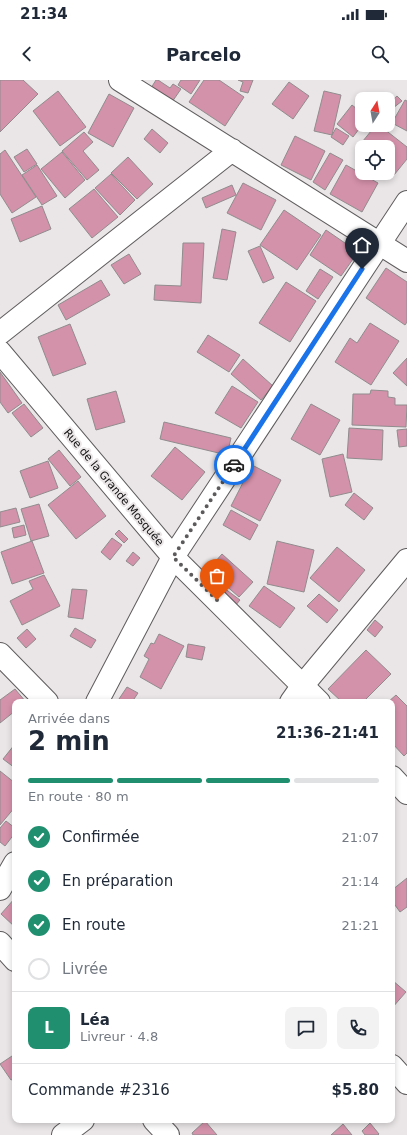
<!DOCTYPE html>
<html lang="fr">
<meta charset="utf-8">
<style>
:root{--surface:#fff;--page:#f2f2f3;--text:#1f2937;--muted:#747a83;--line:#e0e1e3;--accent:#208f6f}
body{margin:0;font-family:"DejaVu Sans",sans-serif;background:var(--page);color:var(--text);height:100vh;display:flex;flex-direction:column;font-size:15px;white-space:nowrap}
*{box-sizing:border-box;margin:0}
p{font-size:13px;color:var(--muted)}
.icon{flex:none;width:22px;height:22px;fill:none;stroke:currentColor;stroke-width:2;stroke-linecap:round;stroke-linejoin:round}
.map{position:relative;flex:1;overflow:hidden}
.details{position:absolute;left:12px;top:619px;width:383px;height:424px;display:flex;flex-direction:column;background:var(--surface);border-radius:8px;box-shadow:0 2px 6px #0003}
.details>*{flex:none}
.needle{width:26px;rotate:11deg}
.tools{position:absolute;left:355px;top:12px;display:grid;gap:8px}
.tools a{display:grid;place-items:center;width:40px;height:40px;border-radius:8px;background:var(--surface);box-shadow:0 2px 6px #0003;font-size:20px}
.pin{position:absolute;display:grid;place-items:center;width:34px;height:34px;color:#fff;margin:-41px -17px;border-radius:50% 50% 50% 0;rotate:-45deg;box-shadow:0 0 4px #0007}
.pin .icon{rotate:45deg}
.courier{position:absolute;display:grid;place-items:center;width:40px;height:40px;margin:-20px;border:3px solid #1a73e8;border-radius:50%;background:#fff;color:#222;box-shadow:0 1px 5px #0007}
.head em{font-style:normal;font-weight:700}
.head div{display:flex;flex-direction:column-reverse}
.head{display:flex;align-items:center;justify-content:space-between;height:68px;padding:0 16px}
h1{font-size:26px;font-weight:700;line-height:30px}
.bar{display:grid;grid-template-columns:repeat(4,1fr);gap:6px 4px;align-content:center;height:48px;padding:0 16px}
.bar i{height:5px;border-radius:3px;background:var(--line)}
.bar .current{background:var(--accent)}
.bar p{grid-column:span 4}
.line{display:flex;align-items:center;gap:10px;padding:0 16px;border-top:1px solid var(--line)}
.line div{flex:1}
.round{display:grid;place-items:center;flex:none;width:42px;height:42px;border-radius:8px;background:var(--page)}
ol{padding:0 16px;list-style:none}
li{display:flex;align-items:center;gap:12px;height:44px}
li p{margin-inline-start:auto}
li .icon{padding:4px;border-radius:50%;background:var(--accent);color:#fff;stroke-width:4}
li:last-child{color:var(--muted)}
li i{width:22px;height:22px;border:2px solid var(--line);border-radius:50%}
.status{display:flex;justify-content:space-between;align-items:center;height:28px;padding:0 20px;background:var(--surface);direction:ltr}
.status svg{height:11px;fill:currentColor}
header{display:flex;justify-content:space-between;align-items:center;height:52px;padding:0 16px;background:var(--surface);font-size:18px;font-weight:700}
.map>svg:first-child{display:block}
.building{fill:#d491aa;stroke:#908c8e}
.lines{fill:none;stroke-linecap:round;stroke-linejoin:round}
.street-casing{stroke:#5f5c5d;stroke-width:24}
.street{stroke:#fff;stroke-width:22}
.done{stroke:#5c5a5a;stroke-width:4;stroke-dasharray:0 7.2}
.route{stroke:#1a73e8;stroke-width:5}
.labels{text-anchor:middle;stroke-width:4;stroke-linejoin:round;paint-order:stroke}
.street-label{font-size:11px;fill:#0f0e0e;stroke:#eae6e7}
</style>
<div class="status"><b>21:34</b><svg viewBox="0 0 49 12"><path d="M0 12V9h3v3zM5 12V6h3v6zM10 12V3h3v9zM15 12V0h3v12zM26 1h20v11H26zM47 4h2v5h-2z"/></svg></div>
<header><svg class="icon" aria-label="back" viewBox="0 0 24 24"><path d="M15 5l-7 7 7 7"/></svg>Parcelo<svg class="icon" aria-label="search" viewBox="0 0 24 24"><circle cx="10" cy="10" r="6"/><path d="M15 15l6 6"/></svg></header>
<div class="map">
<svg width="407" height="1055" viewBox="0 0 407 1055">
<rect width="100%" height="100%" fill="#eae6e7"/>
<!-- building -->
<path class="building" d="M0,0H23L38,14L0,52Z
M156,0H158L170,8L173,4L181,9L172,22L151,8Z
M181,0H200L191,14L178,5Z
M204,0H219L244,17L225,46L189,22Z
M238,0H253L248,13L240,11L243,2Z
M289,2L309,16L293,39L272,24Z
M58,11L86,47L60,66L33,31Z
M324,11L341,15L332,55L314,51Z
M109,14L134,28L113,67L88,53Z
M397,16L402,21L388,32V24Z
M405,20L407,21V51L392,43Z
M352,25L362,33V45L353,57L337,44Z
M376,45H379L407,67V79L394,95L388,91V67H362V71L358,67Z
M336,48L349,56L343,65L331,57Z
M152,49L168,63L160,73L144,59Z
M84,52L93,62L83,71L99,90L87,100L62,71Z
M295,56L325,71L311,100L281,85Z
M27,69L37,84L24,92L14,77Z
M5,70L36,117L12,133L0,114V74Z
M62,72L85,100L65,118L41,89Z
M330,73L343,80L325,110L313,102Z
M128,77L153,104L137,119L111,93Z
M37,85L57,116L42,125L22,95Z
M346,85L378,103L362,132L330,114Z
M111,94L135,120L120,135L95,108Z
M243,103L276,120L261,150L227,133Z
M232,105L236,115L206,128L202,118Z
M94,109L118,137L92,158L69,129Z
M42,126L51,149L20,162L11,139Z
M284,130L321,155L297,190L260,165Z
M222,149L236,152L227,200L213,198Z
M326,150L358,172L341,196L310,175Z
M183,163H204L201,223L154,220L155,205L181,206Z
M260,166L274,198L263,203L248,171Z
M129,174L141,194L124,204L111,185Z
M386,188L407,202V242L405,245L366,218Z
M320,189L333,197L318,219L306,211Z
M101,200L110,215L66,240L58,225Z
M286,202L316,221L290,262L259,243Z
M370,243L399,261L371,305L335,282L350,258L357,263Z
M70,244L86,284L53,296L38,257Z
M208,255L240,275L229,292L197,272Z
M407,278V306L393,293Z
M243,279L273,306L261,320L231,294Z
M0,292L22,323L8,333L0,322Z
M232,306L258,322L241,348L215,333Z
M371,310L388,311V317L395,318V325H407L406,347L352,345L353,314H370Z
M116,311L125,342L96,350L87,319Z
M24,324L43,348L31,357L12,333Z
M311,324L340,340L320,375L291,359Z
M164,342L231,358L227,375L160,359Z
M349,348L383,350L382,380L347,378Z
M407,349V366L399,367L397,350Z
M175,367L205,392L182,420L151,396Z
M59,370L81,397L70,406L48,379Z
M343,374L352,412L330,417L322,379Z
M48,381L58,408L30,418L20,391Z
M252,385L281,400L260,441L231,426Z
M78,401L106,436L76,459L48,425Z
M354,413L373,428L364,440L345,425Z
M39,424L49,456L31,461L21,429Z
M16,428L20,442L0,447V432Z
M231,430L258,445L250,460L223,445Z
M24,445L26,455L14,458L12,448Z
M119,450L128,459L124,463L115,454Z
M112,458L122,465L110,480L101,472Z
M32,461L44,493L12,504L1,472Z
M277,461L314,470L304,512L267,504Z
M337,467L365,490L339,522L310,498Z
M133,472L140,478L133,486L126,481Z
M222,474L253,502L239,517L208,490Z
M44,495L60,526L22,545L10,521L33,509L29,501Z
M216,502L240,520L235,526L211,509Z
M264,506L295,528L280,548L249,526Z
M72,509L87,510L83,539L68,537Z
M319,514L338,530L327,543L307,526Z
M375,540L383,547L375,557L367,550Z
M75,548L96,560L91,568L70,556Z
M27,549L36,559L26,568L17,558Z
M159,554L184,566L161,609L140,597L149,579L144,576L151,563L154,564Z
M188,564L205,567L202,580L186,577Z
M366,570L391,594L363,622H342L328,609Z
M127,607L138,613L132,622H117Z
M15,609L26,622H15V631L0,643V620Z
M396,615L407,626V673L404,676L392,663V622H388Z
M15,664V688L3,679Z
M0,691L15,703V727L0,745Z
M6,741L15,748V753L5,766L0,762V748Z
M407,798V827L400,832L392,821V810Z
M15,818V847L1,834Z
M392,900L406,912L392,928Z
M15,974V998L11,1000L0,984Z
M205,1041L217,1055H193L192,1053Z
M370,1043L379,1054L378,1055H365L362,1051Z
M343,1044L352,1055H331Z"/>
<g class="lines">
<!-- street casing -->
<g class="street-casing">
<path id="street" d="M120,0L407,181
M0,253L232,70
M0,272L173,477L319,622
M0,574L47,622
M97,622L173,477L407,122
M291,622L303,605L407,480
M392,697L407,713
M0,809L15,783
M0,863L15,880
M392,986L407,1003
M154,1040L168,1055
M63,1055L83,1040"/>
</g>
<!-- street -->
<use href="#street" class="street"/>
</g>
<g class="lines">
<!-- done -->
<path class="done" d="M217,520L173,477L234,385"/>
<!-- route -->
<path class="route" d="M234,385L362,189"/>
</g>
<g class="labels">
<!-- street labels -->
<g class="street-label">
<text transform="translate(114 407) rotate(50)" y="4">Rue de la Grande Mosquée</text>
</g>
</g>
</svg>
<div class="tools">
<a><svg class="needle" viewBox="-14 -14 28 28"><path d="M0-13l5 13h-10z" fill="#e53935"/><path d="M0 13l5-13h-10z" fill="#747a83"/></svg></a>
<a><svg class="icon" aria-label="locate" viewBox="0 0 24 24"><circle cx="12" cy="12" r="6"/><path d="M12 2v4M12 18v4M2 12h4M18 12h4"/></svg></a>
</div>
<div class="pin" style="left:217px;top:520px;background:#ea580c"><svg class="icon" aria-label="bag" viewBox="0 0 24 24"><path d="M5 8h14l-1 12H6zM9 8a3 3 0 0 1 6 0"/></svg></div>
<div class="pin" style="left:362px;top:189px;background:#1f2937"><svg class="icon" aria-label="home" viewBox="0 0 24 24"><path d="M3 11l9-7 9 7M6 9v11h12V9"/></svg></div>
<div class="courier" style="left:234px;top:385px"><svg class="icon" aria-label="car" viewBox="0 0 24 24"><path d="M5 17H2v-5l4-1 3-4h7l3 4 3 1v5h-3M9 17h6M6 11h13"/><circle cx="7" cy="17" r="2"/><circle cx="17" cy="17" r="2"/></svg></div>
<section class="details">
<div class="head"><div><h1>2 min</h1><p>Arrivée dans</p></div><em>21:36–21:41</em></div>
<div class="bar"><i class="current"></i><i class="current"></i><i class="current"></i><i></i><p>En route · 80 m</p></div>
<ol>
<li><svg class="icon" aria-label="check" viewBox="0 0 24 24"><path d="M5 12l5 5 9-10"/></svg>Confirmée<p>21:07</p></li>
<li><svg class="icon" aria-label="check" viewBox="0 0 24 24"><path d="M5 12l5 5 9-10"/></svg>En préparation<p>21:14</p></li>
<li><svg class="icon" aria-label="check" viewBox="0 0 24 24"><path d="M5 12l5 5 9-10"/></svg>En route<p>21:21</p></li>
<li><i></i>Livrée</li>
</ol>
<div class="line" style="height:72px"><b class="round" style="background:var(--accent);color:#fff">L</b><div><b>Léa</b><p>Livreur · 4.8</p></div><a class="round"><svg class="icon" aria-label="chat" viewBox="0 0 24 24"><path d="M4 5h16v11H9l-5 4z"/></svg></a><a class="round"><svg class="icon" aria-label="phone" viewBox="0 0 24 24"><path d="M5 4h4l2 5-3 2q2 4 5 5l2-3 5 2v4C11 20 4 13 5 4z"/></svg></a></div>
<div class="line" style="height:52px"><div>Commande #2316</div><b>$5.80</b></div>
</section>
</div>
